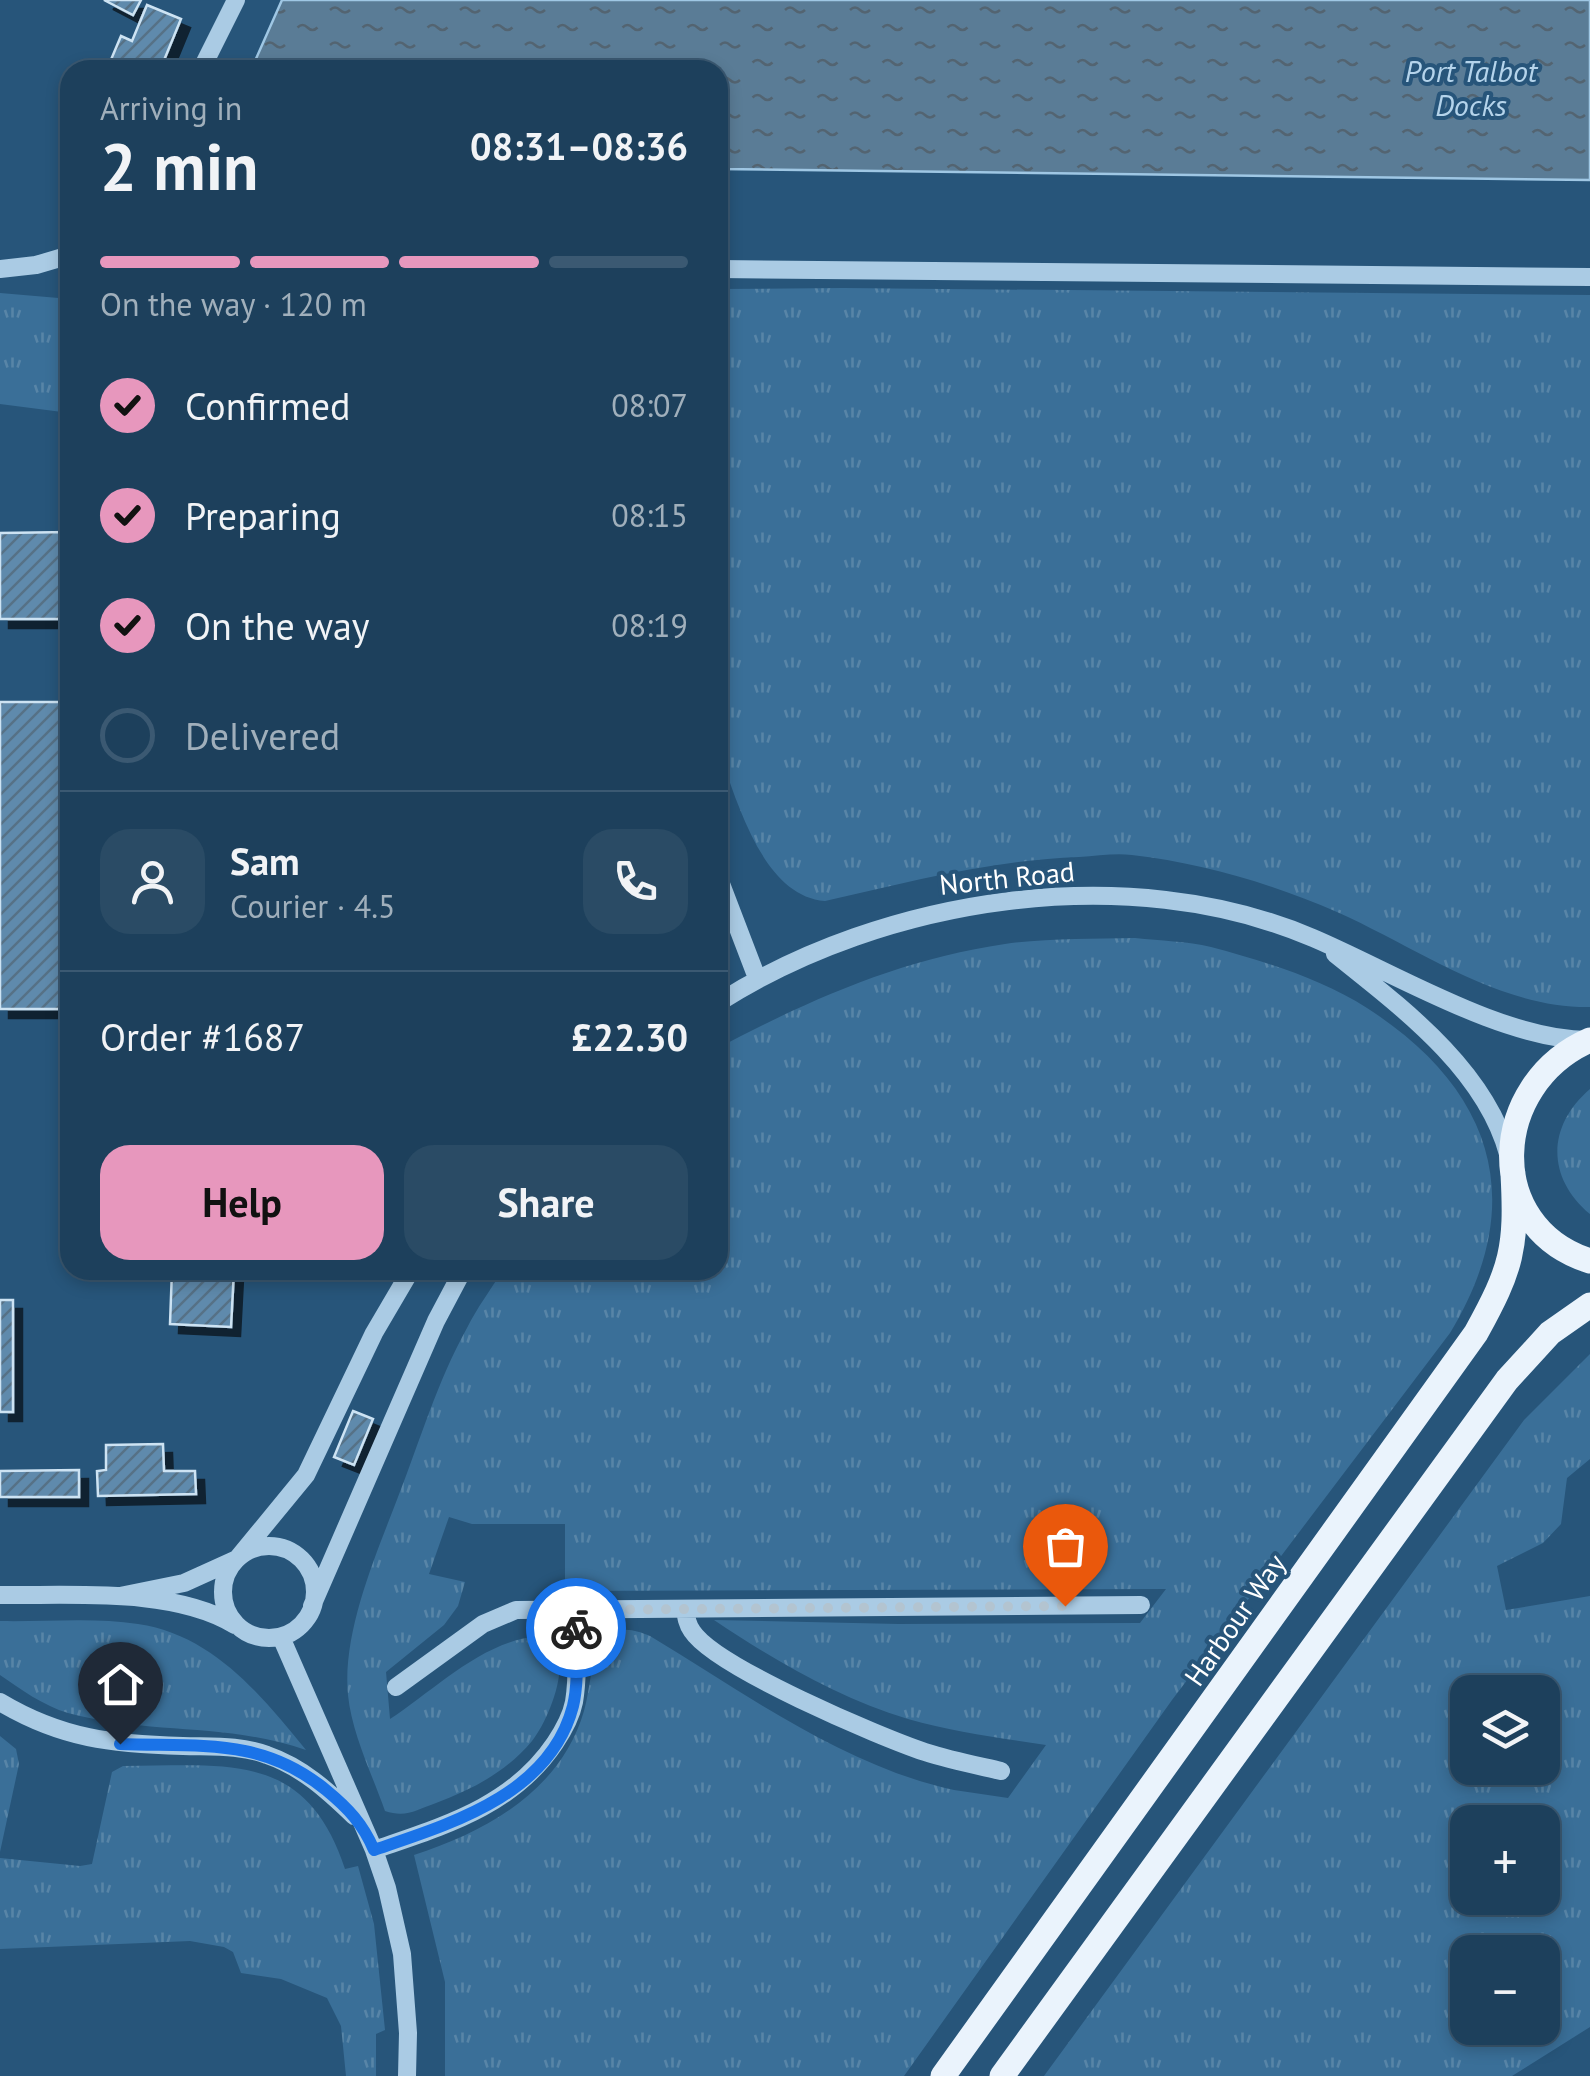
<!DOCTYPE html>
<meta charset="utf-8">
<style>
:root{--surface:#1d405c;--page:#2a4b65;--text:#f1f3f6;--muted:#a0afbb;--line:#3b5972;--accent:#e797bd}
body{margin:0;font-family:"PT Sans",sans-serif;background:var(--page);color:var(--text);height:100vh;display:flex;flex-direction:column;font-size:38px;white-space:nowrap}
*{box-sizing:border-box;margin:0}
p{font-size:32px;color:var(--muted)}
.icon{flex:none;width:55px;height:55px;fill:none;stroke:currentColor;stroke-width:2;stroke-linecap:round;stroke-linejoin:round}
.map{position:relative;flex:1;overflow:hidden}
.side{position:absolute;left:60px;top:60px;width:668px;height:1220px;display:flex;flex-direction:column;background:var(--surface);border-radius:30px;box-shadow:0 5px 15px #0003,0 0 0 2px var(--line)}
.side>*{flex:none}
.buttons{position:absolute;left:1450px;top:1675px;display:grid;gap:20px}
.buttons a{display:grid;place-items:center;width:110px;height:110px;border-radius:20px;background:var(--surface);box-shadow:0 5px 15px #0003,0 0 0 2px var(--line);font-size:50px}
.pin{position:absolute;display:grid;place-items:center;width:85px;height:85px;color:#fff;margin:-102px -42px;border-radius:50% 50% 50% 0;rotate:-45deg;box-shadow:0 0 10px #0007}
.pin .icon{rotate:45deg}
.courier{position:absolute;display:grid;place-items:center;width:100px;height:100px;margin:-50px;border:8px solid #1a73e8;border-radius:50%;background:#fff;color:#222;box-shadow:0 2px 12px #0007}
.head em{font-style:normal;font-weight:600}
.head div{display:flex;flex-direction:column-reverse}
.head{display:flex;align-items:center;justify-content:space-between;height:170px;padding:0 40px}
h1{font-size:65px;font-weight:600;line-height:75px}
.bar{display:grid;grid-template-columns:repeat(4,1fr);gap:15px 10px;align-content:center;height:120px;padding:0 40px}
.bar i{height:12px;border-radius:8px;background:var(--line)}
.bar .current{background:var(--accent)}
.bar p{grid-column:span 4}
.line{display:flex;align-items:center;gap:25px;padding:0 40px;border-top:2px solid var(--line)}
.line div{flex:1}
.round{display:grid;place-items:center;flex:none;width:105px;height:105px;border-radius:30px;background:var(--page)}
ol{padding:0 40px;list-style:none}
li{display:flex;align-items:center;gap:30px;height:110px}
li p{margin-inline-start:auto}
li .icon{padding:10px;border-radius:50%;background:var(--accent);color:#111;stroke-width:4}
li:last-child{color:var(--muted)}
li i{width:55px;height:55px;border:5px solid var(--line);border-radius:50%}
.cta{display:flex;gap:20px;margin-top:auto;padding:20px 40px}
.cta a{flex:1;height:115px;border-radius:30px;background:var(--accent);color:#111;font-size:40px;font-weight:600;line-height:115px;text-align:center}
.cta a+a{background:var(--page);color:var(--text)}
.map>svg:first-child{display:block}
.grass{fill:url(#grass-tufts);fill-rule:evenodd}
.water{fill:url(#water-ripples);stroke:#9fc7e4;stroke-width:2.5}
.building{fill:url(#building-hatch);stroke:#cde3f3;stroke-width:2.5;filter:url(#shadow)}
.lines{fill:none;stroke-linecap:round;stroke-linejoin:round}
.minor{stroke:#aacbe4;stroke-width:18}
.major{stroke:#eaf3fc;stroke-width:25}
.done{stroke:#b3c4d0;stroke-width:10;stroke-dasharray:0 18}
.route{stroke:#1a73e8;stroke-width:12}
.labels{text-anchor:middle;stroke-width:8;stroke-linejoin:round;paint-order:stroke}
.street-label{font-size:28px;fill:#fff;stroke:#27557a}
.water-label{font-size:30px;font-style:italic;fill:#b5d4eb;stroke:#27557a}
</style>
<div class="map">
<svg width="1590" height="2076" viewBox="0 0 1590 2076">
<defs>
<pattern id="grass-tufts" width="24" height="20" patternUnits="userSpaceOnUse" patternTransform="scale(2.5)"><rect width="24" height="20" fill="#3a6f98"/><path d="M3 7l-1-3M5 7V3M7 7l1-3M15 17l-1-3M17 17v-4M19 17l1-3" fill="none" stroke="#5885a7"/></pattern>
<pattern id="water-ripples" width="26" height="14" patternUnits="userSpaceOnUse" patternTransform="scale(2.5)"><rect width="26" height="14" fill="#5a7c96"/><path d="M2 4q2-2 4 0t4 0M15 11q2-2 4 0t4 0" fill="none" stroke="#536471"/></pattern>
<pattern id="building-hatch" width="6" height="6" patternUnits="userSpaceOnUse" patternTransform="scale(2.5)"><rect width="6" height="6" fill="#5f8aac"/><path d="M-1 1l2-2M0 6l6-6M5 7l2-2" fill="none" stroke="#577186"/></pattern>
<filter id="shadow"><feDropShadow dx="9" dy="9" stdDeviation="0" flood-color="#0009"/></filter>
</defs>
<rect width="100%" height="100%" fill="#27557a"/>
<!-- grass -->
<path class="grass" d="M843,288L1590,295V1007C1498,1008 1418,948 1337,912C1273,884 1202,863 1132,855C1115,853 1097,856 1079,857C993,860 909,882 825,901C762,896 737,800 718,749V289Z
M0,293L70,299V413L0,404Z
M1135,938C1160,941 1187,941 1211,947C1263,961 1320,978 1367,1008C1493,1089 1530,1201 1450,1333L1172,1700L904,2076H445V1982L414,1855C488,1831 561,1790 584,1711C591,1688 590,1654 607,1637C620,1625 636,1630 650,1636C746,1694 844,1766 954,1790C972,1793 990,1795 1008,1798L1046,1745C999,1738 954,1732 908,1719C838,1698 774,1660 714,1620L898,1624L1140,1623L1166,1589L565,1591V1524H472L449,1517L429,1574L465,1582L458,1606L444,1625L386,1672L390,1719C430,1693 472,1651 521,1639C587,1624 553,1715 532,1741C506,1772 473,1789 436,1803C416,1810 406,1818 385,1811C372,1774 352,1734 348,1695C342,1632 376,1555 398,1497C420,1441 437,1382 467,1328C477,1308 491,1289 503,1270H718V1048C809,1000 901,959 1005,944C1047,938 1092,939 1135,938Z
M1590,1089V1214C1546,1177 1547,1126 1590,1089Z
M1590,1354V1459L1567,1478L1561,1524L1543,1543L1497,1566L1506,1610L1590,1596V2027L1512,2076H1044L1524,1420ZM1468,1692H1542V1768H1468ZM1468,1822H1542V1898H1468ZM1468,1952H1542V2028H1468Z
M0,1621C45,1622 94,1617 138,1624C213,1635 261,1695 306,1750C225,1722 149,1735 68,1713C44,1706 20,1689 0,1675Z
M0,1736L16,1749L19,1764L0,1852Z
M123,1766C227,1766 306,1750 345,1869L358,1866L374,1924L385,2030L376,2034V2076H346L341,2026L327,1998L281,1979L241,1973L233,1952L224,1947L190,1941L0,1949V1858L80,1866L92,1864L112,1772Z"/>
<!-- water -->
<path class="water" d="M282,0H1590V180L718,169V70H251Z"/>
<!-- building -->
<path class="building" d="M104,0H141L133,15Z
M147,5L181,19L160,70H128L110,62L121,36L132,41Z
M70,532V619H0V533Z
M0,702H70V1009H0Z
M172,1270H234L231,1327L170,1324Z
M0,1300H13V1412H0Z
M353,1411L373,1419L354,1465L334,1457Z
M163,1444L164,1471H195L196,1494L98,1496L97,1471L106,1470V1445Z
M79,1470V1497H0V1471Z"/>
<g class="lines">
<!-- minor -->
<path class="minor" d="M201,70L236,0
M0,269L36,265L70,255
M718,269L1590,277
M718,876L757,978
M1335,954C1401,1007 1485,1069 1508,1154
M718,1003C884,897 1128,859 1313,938C1393,972 1503,1040 1588,1040
M223 1592a46 46 0 1 1 92 0a46 46 0 1 1-92 0Z
M0,1595C71,1596 173,1587 235,1625
M120,1596L184,1583L237,1559L306,1475L374,1333L411,1270
M312,1606L436,1321L463,1270
M685,1609C686,1617 687,1624 692,1631C715,1667 880,1737 925,1752C950,1760 975,1765 1001,1771
M281,1637L374,1850L387,1888L402,1954L408,2033L407,2076
M396,1687L483,1624L516,1610L1141,1605
M0,1702C62,1739 113,1744 183,1746C211,1747 241,1745 267,1755C302,1767 328,1791 354,1816
M374,1850C443,1826 512,1807 555,1743C563,1731 571,1717 574,1702C579,1672 576,1640 576,1610"/>
<!-- major -->
<path class="major" d="M1590,1040C1489,1084 1482,1227 1590,1261
M943,2076L1476,1333C1512,1268 1517,1248 1513,1174
M1002,2076L1507,1380L1550,1333L1590,1305"/>
</g>
<g class="lines">
<!-- done -->
<path class="done" d="M576,1628V1610L1065,1606"/>
<!-- route -->
<path class="route" d="M120,1744C199,1747 262,1737 326,1790C348,1808 363,1824 374,1850C450,1824 550,1795 573,1706C579,1681 576,1653 576,1628"/>
</g>
<g class="labels">
<!-- street labels -->
<g class="street-label">
<text transform="translate(1007 878) rotate(-6)" y="10">North Road</text>
<text transform="translate(1235 1620) rotate(-55)" y="10">Harbour Way</text>
</g>
<!-- water labels -->
<g class="water-label">
<text x="1471" y="82">Port Talbot<tspan x="1471" dy="34">Docks</tspan></text>
</g>
</g>
</svg>
<div class="buttons">
<a><svg class="icon" aria-label="layers" viewBox="0 0 24 24"><path d="M12 4l9 5-9 5-9-5zM3 14l9 5 9-5"/></svg></a>
<a>+</a>
<a>−</a>
</div>
<div class="pin" style="left:1065px;top:1606px;background:#ea580c"><svg class="icon" aria-label="bag" viewBox="0 0 24 24"><path d="M5 8h14l-1 12H6zM9 8a3 3 0 0 1 6 0"/></svg></div>
<div class="pin" style="left:120px;top:1744px;background:#1f2937"><svg class="icon" aria-label="home" viewBox="0 0 24 24"><path d="M3 11l9-7 9 7M6 9v11h12V9"/></svg></div>
<div class="courier" style="left:576px;top:1628px"><svg class="icon" aria-label="bike" viewBox="0 0 24 24"><circle cx="6" cy="16" r="4"/><circle cx="18" cy="16" r="4"/><path d="M6 16l4-8h5l3 8M10 8l3 8H6M13 5h3"/></svg></div>
<section class="side">
<div class="head"><div><h1>2 min</h1><p>Arriving in</p></div><em>08:31–08:36</em></div>
<div class="bar"><i class="current"></i><i class="current"></i><i class="current"></i><i></i><p>On the way · 120 m</p></div>
<ol>
<li><svg class="icon" aria-label="check" viewBox="0 0 24 24"><path d="M5 12l5 5 9-10"/></svg>Confirmed<p>08:07</p></li>
<li><svg class="icon" aria-label="check" viewBox="0 0 24 24"><path d="M5 12l5 5 9-10"/></svg>Preparing<p>08:15</p></li>
<li><svg class="icon" aria-label="check" viewBox="0 0 24 24"><path d="M5 12l5 5 9-10"/></svg>On the way<p>08:19</p></li>
<li><i></i>Delivered</li>
</ol>
<div class="line" style="height:180px"><a class="round"><svg class="icon" aria-label="person" viewBox="0 0 24 24"><circle cx="12" cy="8" r="4"/><path d="M4 21q1-7 8-7t8 7"/></svg></a><div><b>Sam</b><p>Courier · 4.5</p></div><a class="round"><svg class="icon" aria-label="phone" viewBox="0 0 24 24"><path d="M5 4h4l2 5-3 2q2 4 5 5l2-3 5 2v4C11 20 4 13 5 4z"/></svg></a></div>
<div class="line" style="height:130px"><div>Order #1687</div><b>£22.30</b></div>
<div class="cta"><a>Help</a><a>Share</a></div>
</section>
</div>
